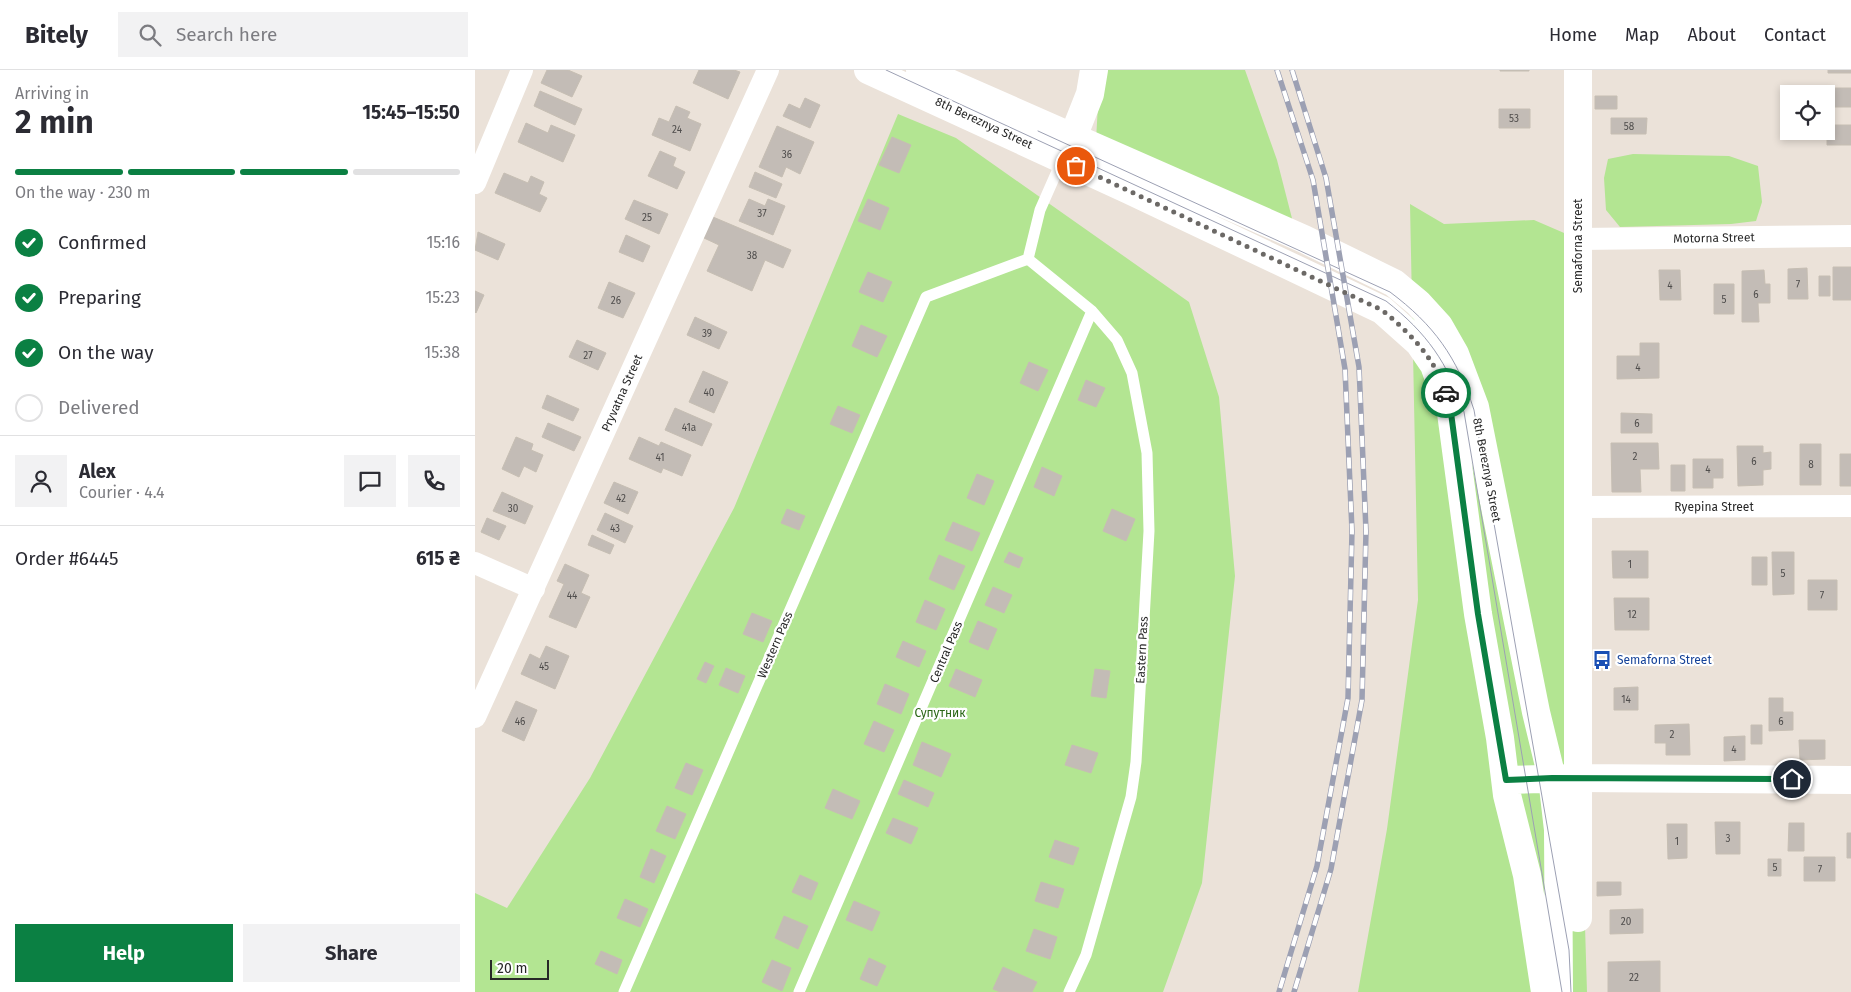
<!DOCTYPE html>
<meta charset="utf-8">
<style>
:root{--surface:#fff;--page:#f2f2f3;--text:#2b2b33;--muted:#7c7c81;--line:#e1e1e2;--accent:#0b8043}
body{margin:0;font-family:"Fira Sans",sans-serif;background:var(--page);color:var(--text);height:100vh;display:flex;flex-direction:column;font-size:19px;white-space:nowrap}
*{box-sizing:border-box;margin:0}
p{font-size:16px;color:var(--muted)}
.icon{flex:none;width:28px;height:28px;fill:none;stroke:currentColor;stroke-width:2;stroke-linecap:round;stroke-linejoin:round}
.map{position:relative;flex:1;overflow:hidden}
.details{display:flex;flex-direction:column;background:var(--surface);width:475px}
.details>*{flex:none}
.tools{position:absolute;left:1305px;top:15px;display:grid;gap:10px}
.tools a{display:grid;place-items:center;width:55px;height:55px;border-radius:0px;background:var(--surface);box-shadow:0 2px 8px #0003;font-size:25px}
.scale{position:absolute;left:15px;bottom:12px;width:59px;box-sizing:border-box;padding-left:5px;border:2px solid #282828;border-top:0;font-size:14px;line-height:18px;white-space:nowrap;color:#282828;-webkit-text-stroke:4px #fff;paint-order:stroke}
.pin{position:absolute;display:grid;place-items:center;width:42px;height:42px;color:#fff;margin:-21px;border:2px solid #fff;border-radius:50%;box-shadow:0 1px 5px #0007}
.courier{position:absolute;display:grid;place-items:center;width:50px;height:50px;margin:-25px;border:4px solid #0b8043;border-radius:50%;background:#fff;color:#222;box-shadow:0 1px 6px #0007}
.head em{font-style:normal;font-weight:700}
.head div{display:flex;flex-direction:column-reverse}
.head{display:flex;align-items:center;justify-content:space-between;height:85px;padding:0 15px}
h1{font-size:32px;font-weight:700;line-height:38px}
.bar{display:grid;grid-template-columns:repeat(4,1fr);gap:8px 5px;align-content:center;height:60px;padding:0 15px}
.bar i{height:6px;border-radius:4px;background:var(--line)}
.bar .on{background:var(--accent)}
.bar p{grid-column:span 4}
.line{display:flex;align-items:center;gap:12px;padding:0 15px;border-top:1px solid var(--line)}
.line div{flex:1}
.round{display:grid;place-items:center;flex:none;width:52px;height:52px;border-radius:0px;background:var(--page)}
ol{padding:0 15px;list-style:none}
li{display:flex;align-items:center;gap:15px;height:55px}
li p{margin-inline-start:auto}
li .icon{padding:5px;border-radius:50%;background:var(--accent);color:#fff;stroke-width:4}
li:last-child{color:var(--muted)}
li i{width:28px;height:28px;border:2px solid var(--line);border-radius:50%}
.action{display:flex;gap:10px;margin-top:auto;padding:10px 15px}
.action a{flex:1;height:58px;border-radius:0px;background:var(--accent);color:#fff;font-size:20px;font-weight:700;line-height:58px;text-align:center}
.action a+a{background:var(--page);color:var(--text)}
header{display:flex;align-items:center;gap:30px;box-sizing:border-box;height:70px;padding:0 25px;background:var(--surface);border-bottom:1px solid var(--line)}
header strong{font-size:24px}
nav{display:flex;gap:28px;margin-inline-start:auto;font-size:18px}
.search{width:350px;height:45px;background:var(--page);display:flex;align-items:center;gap:12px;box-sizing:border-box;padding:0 18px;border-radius:0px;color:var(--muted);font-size:19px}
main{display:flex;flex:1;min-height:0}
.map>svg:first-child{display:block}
.green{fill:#b3e592}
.building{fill:#c3bcb6;stroke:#c6beb3}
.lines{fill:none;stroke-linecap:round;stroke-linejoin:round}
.service{stroke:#fff;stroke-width:11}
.minor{stroke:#fff;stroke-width:22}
.tertiary{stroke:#fff;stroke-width:28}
.secondary{stroke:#fff;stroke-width:28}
.tram{stroke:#9ca0b3;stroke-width:1}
.rail-casing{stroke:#9ca0b3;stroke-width:5.5}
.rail{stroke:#fff;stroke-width:4;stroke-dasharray:11;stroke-linecap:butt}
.done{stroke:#6c6966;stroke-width:5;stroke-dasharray:0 9}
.route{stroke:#0b8043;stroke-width:6}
.labels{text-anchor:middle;stroke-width:4.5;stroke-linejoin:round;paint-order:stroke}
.number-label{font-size:10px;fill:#4f4d4c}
.street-label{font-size:12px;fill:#282828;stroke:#fff}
.transit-label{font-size:12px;fill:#164399;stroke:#fff;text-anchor:start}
.park-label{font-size:12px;fill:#2b6716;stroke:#fff}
</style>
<header>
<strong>Bitely</strong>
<div class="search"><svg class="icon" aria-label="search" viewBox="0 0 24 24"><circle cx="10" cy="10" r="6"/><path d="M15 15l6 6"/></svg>Search here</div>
<nav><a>Home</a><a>Map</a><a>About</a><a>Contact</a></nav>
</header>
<main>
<section class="details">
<div class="head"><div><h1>2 min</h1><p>Arriving in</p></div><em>15:45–15:50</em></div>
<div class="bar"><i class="on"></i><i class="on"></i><i class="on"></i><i></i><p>On the way · 230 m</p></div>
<ol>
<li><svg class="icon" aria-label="check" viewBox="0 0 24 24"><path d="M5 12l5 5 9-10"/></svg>Confirmed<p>15:16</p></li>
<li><svg class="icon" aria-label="check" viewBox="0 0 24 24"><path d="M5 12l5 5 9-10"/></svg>Preparing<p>15:23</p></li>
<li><svg class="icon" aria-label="check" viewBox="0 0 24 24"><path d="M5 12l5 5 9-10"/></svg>On the way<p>15:38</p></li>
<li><i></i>Delivered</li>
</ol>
<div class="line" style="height:90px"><a class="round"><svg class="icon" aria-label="person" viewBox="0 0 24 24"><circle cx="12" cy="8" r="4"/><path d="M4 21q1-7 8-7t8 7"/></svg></a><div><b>Alex</b><p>Courier · 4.4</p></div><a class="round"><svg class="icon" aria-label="chat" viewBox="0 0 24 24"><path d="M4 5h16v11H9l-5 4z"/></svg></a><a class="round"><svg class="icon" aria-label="phone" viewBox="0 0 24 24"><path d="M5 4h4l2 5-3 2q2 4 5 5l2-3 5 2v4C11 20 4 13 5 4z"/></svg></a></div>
<div class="line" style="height:65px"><div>Order #6445</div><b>615 ₴</b></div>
<div class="action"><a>Help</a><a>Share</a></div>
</section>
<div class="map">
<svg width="1376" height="922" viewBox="0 0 1376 922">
<rect width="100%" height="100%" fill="#ebe2d9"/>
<!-- green -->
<path class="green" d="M625,0H770L802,90L820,160L621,70Z
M423,44L481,68L714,232L744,327L760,506L727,813L688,922H0V823L32,838L115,708L259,438Z
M1158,84L1254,86L1283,96L1287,132L1281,151L1256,154L1145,157L1131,140L1129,108L1133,89Z
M935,134L969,154L1059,150L1103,169L1102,590L1112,922H883L912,759L943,530Z"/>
<!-- building -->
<path class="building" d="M72,0H93L107,6L97,27L66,13Z
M224,0H259L265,2L253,29L218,13Z
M1025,0H1054V1H1025Z
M1353,0H1376V3H1353Z
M1348,18H1376V37H1351V24H1348Z
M65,21L107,39L100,55L59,36Z
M1120,26H1142V39H1120Z
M330,28L345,35L335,58L308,46L314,34L325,39Z
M201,36L215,42L212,48L226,54L215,81L177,65L184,48L194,52Z
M1024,39H1055V58H1024Z
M1136,48H1172L1171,64H1136Z
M51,53L73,63L76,55L100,65L88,92L43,72Z
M1352,55H1376V75H1352Z
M302,56L339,72L325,104L311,97L307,107L284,97Z
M417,67L436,75L424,103L404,95Z
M185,81L201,88L198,96L210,102L202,119L173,106Z
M280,102L307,114L301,128L274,117Z
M29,103L53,113L56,106L69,112L64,124L72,128L65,142L20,123Z
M274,129L290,136L293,129L310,136L298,165L264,151Z
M393,129L414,138L405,160L383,151Z
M159,130L193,144L184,164L150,149Z
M238,147L316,180L308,198L290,190L277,221L232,201L244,175L229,168Z
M3,162L30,174L23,190L0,180Z
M151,165L175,176L168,192L144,182Z
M1358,197H1376V230H1358Z
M1332,198L1333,229H1313V199Z
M1184,200H1205L1206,230H1185Z
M1289,200L1290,214H1295V233H1283L1284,252H1267V201Z
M393,202L417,212L408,232L384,222Z
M1344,206H1355V226H1344Z
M134,212L160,223L148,248L123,238Z
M1239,214H1259V244H1239Z
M0,221L9,225L1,243L0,242Z
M220,247L252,262L244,279L212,265Z
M386,255L412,266L402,287L377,276Z
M102,270L131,283L123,300L94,287Z
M1165,273H1184V308L1142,309V286H1165Z
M554,292L573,300L563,321L545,313Z
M228,301L253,312L239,343L214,332Z
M611,310L630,318L621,337L603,330Z
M72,325L104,339L98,351L67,338Z
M363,336L385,345L377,363L355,354Z
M200,338L237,354L227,376L190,360Z
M1146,343L1177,344V363H1146Z
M73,353L106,367L99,381L67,367Z
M41,367L58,374L56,380L68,385L61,402L49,396L44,407L27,399Z
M164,367L184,376L186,372L216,385L207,406L188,398L186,403L154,389Z
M1136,373H1183L1184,399H1165L1166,422H1137Z
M1325,374H1346V415H1325Z
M1262,376H1288V383L1296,382V399L1288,400V415L1263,416Z
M1365,384H1376V416H1365Z
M1218,389H1248V408H1238V418H1218Z
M1196,395H1210V421H1196Z
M567,397L587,406L579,426L559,417Z
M502,404L519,411L509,435L492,428Z
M139,412L163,422L153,444L129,433Z
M27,422L58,436L50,454L18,441Z
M312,439L330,446L324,460L306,453Z
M637,439L660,449L651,471L628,461Z
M130,443L158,456L150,473L122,460Z
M12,448L31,456L24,470L6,462Z
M478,452L505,463L497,481L470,470Z
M117,465L139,475L135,484L113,475Z
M1137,481H1173V508H1138Z
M534,482L548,488L544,498L529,492Z
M1297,482H1319V524L1298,525Z
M464,485L490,496L479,520L454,509Z
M1277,487H1292V515H1277Z
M90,494L114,505L106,523L115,527L101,558L74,547L89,514L82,511Z
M1333,510H1362V540H1333Z
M518,517L537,525L529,543L510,535Z
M1139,528H1174V560H1140Z
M450,530L470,539L461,560L441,552Z
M277,543L297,551L288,572L268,564Z
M503,551L522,559L513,580L494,572Z
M428,571L451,581L444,597L421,587Z
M71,576L94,586L80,619L46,604L55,584L65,589Z
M230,592L239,596L231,613L222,609Z
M251,598L270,606L263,623L244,615Z
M481,599L507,610L500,627L474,616Z
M620,599L635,601L631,628L616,626Z
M410,614L434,624L426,644L402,634Z
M1163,617V640H1139V618Z
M1294,628H1308V642H1318V660L1294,661Z
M41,631L62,640L49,671L27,661Z
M399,651L419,660L409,682L389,674Z
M1214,654L1215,685H1191V673H1180V655Z
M1276,655H1287V674H1276Z
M1270,666V690L1249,691V667Z
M1324,670H1350V689L1325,690Z
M447,672L476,684L466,707L438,695Z
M597,675L623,683L616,703L590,695Z
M211,693L228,700L217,725L200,718Z
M429,710L459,723L453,737L423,724Z
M358,719L385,731L377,749L350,738Z
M192,736L211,744L200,769L181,761Z
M418,748L443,758L436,774L411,763Z
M1240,752H1265V784H1241Z
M1314,753H1329V781H1313Z
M1192,754H1212V788L1193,789Z
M1372,763H1376V788H1372Z
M580,770L604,778L598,795L574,787Z
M176,779L191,786L179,813L165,807Z
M1329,787H1360V811H1329Z
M1293,789H1306V806H1293Z
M325,805L343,813L336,830L317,822Z
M566,812L589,819L583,838L560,831Z
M1122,812H1146V825L1122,826Z
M150,829L173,839L165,857L142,848Z
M379,831L405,842L397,861L371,850Z
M1168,839V863L1135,864V840Z
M309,846L333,856L323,879L300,868Z
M559,859L582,867L575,889L551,881Z
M126,881L147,890L142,904L120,894Z
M394,888L411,896L402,916L385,909Z
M297,890L316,898L307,921L287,912Z
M1185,891V922H1133V892Z
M528,897L562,912L557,922H525L518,919Z"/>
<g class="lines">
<!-- service -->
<path class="service" d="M553,189L617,241L642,270L657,303L672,383L674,461L661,692L656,727L611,885L594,922
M553,189L565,140L587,90
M149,922L451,227L553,189
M324,922L617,241"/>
<!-- minor -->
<path class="minor" d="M0,113L47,0
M1103,169L1376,166
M1102,437L1376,436
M0,493L59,519
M0,647L293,0"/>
<!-- tertiary -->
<path class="tertiary" d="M1103,0V708L1376,710
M598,67L615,24L619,0"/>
<!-- secondary -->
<path class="secondary" d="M393,0L654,120L907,240L944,273L959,295L976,343L1003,544L1025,668L1032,725L1052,805L1070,922
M445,0L829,169L919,213L943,233L964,256L980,284L1000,337L1061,642L1077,708L1083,760L1084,922
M1031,710L1103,708V848"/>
<!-- tram -->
<path class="tram" d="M411,0L911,231C952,263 973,293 989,342L1087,922
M563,61L915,222C959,255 982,287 999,340L1094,880L1096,922"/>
<!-- rail casing -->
<g class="rail-casing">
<path id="rail" d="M802,0L838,110L870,299L877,461L873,628L842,796L804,922
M817,0L851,108L884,297L891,461L887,630L856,799L819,922"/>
</g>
<!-- rail -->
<use href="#rail" class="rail"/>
</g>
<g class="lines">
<!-- done -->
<path class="done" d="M601,96L907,240C935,263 960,288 971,323"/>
<!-- route -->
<path class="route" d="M971,323L976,343L1003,544L1031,710L1077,708L1317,709"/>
</g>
<!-- icons -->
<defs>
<g id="bus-bare" transform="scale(1.5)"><path d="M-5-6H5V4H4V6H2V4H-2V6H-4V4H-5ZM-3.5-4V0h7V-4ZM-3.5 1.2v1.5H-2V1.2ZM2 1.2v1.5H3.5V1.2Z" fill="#1a4fb4" stroke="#fff" stroke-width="2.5" paint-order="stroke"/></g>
</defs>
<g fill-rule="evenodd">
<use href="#bus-bare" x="1127" y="590"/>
</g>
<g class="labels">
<!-- number labels -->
<g class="number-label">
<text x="1039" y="52">53</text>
<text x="1154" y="60">58</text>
<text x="202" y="63">24</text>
<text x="312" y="88">36</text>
<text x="287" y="147">37</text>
<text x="172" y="151">25</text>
<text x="277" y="189">38</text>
<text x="1323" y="218">7</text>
<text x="1195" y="219">4</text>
<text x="1281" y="228">6</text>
<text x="1249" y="233">5</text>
<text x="141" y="234">26</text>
<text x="232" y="267">39</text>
<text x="113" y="289">27</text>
<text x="1163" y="301">4</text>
<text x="234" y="326">40</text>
<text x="1162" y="357">6</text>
<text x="214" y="361">41а</text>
<text x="1160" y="390">2</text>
<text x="185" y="391">41</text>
<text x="1279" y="395">6</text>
<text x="1336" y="398">8</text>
<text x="1233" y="403">4</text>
<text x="146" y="432">42</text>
<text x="38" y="442">30</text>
<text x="140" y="462">43</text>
<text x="1155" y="498">1</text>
<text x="1308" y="507">5</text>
<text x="97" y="529">44</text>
<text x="1347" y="529">7</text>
<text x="1157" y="548">12</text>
<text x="69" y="600">45</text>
<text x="1151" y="633">14</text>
<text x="45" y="655">46</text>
<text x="1306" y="655">6</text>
<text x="1197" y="668">2</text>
<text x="1259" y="683">4</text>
<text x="1253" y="772">3</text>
<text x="1202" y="775">1</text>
<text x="1300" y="801">5</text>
<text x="1345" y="803">7</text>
<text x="1151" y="855">20</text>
<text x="1159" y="911">22</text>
</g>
<!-- street labels -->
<g class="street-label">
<text transform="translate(509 53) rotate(25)" y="4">8th Bereznya Street</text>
<text transform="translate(1239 168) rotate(-1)" y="4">Motorna Street</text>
<text transform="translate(1103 176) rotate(-90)" y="4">Semaforna Street</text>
<text transform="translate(147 323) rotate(-66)" y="4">Pryvatna Street</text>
<text transform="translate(1012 400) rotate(79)" y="4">8th Bereznya Street</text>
<text x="1239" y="441">Ryepina Street</text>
<text transform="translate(300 575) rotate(-67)" y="4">Western Pass</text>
<text transform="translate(667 580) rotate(-87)" y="4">Eastern Pass</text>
<text transform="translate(471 582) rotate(-67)" y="4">Central Pass</text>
</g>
<!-- transit labels -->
<g class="transit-label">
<text x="1142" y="594">Semaforna Street</text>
</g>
<!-- park labels -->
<g class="park-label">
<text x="465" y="647">Супутник</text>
</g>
</g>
</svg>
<div class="tools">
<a><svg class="icon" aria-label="locate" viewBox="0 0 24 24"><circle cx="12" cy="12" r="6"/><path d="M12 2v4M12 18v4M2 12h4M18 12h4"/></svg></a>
</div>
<div class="scale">20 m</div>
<div class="pin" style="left:601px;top:96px;background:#ea580c"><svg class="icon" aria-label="bag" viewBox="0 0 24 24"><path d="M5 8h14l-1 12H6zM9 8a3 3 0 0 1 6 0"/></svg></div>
<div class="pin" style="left:1317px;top:709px;background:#1f2937"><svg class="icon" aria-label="home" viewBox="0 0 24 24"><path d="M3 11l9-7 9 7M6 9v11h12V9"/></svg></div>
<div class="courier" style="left:971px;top:323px"><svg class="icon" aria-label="car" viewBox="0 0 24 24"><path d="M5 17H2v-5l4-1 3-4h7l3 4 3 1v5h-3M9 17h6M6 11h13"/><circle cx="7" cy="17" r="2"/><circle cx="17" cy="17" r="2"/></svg></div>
</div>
</main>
